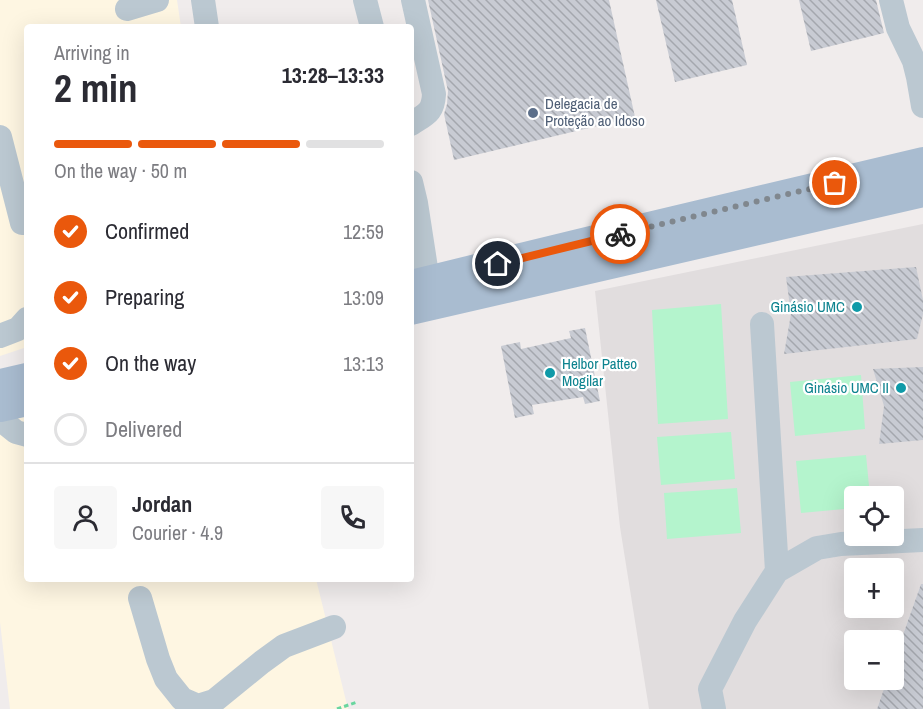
<!DOCTYPE html>
<meta charset="utf-8">
<style>
:root{--surface:#fff;--page:#f7f7f7;--text:#2b2b33;--muted:#7c7c81;--line:#e1e1e2;--accent:#ea580c}
body{margin:0;font-family:"Archivo Narrow",sans-serif;background:var(--page);color:var(--text);height:100vh;display:flex;flex-direction:column;font-size:22px;white-space:nowrap}
*{box-sizing:border-box;margin:0}
p{font-size:20px;color:var(--muted)}
.icon{flex:none;width:33px;height:33px;fill:none;stroke:currentColor;stroke-width:2;stroke-linecap:round;stroke-linejoin:round}
.map{position:relative;flex:1;overflow:hidden}
.drawer{position:absolute;left:24px;top:24px;width:390px;height:558px;display:flex;flex-direction:column;background:var(--surface);border-radius:6px;box-shadow:0 6px 24px #0002}
.drawer>*{flex:none}
.buttons{position:absolute;left:844px;top:486px;display:grid;gap:12px}
.buttons a{display:grid;place-items:center;width:60px;height:60px;border-radius:6px;background:var(--surface);box-shadow:0 6px 24px #0002;font-size:30px}
.pin{position:absolute;display:grid;place-items:center;width:51px;height:51px;color:#fff;margin:-26px;border:3px solid #fff;border-radius:50%;box-shadow:0 2px 6px #0007}
.courier{position:absolute;display:grid;place-items:center;width:60px;height:60px;margin:-30px;border:4px solid #ea580c;border-radius:50%;background:#fff;color:#222;box-shadow:0 2px 8px #0007}
.summary em{font-style:normal;font-weight:800}
.summary div{display:flex;flex-direction:column-reverse}
.summary{display:flex;align-items:center;justify-content:space-between;height:102px;padding:0 30px}
h1{font-size:39px;font-weight:800;line-height:45px}
.bar{display:grid;grid-template-columns:repeat(4,1fr);gap:9px 6px;align-content:center;height:72px;padding:0 30px}
.bar i{height:8px;border-radius:4px;background:var(--line)}
.bar .on{background:var(--accent)}
.bar p{grid-column:span 4}
.line{display:flex;align-items:center;gap:15px;padding:0 30px;border-top:2px solid var(--line)}
.line div{flex:1}
.round{display:grid;place-items:center;flex:none;width:63px;height:63px;border-radius:6px;background:var(--page)}
ol{padding:0 30px;list-style:none}
li{display:flex;align-items:center;gap:18px;height:66px}
li p{margin-inline-start:auto}
li .icon{padding:6px;border-radius:50%;background:var(--accent);color:#fff;stroke-width:4}
li:last-child{color:var(--muted)}
li i{width:33px;height:33px;border:3px solid var(--line);border-radius:50%}
.map>svg:first-child{display:block}
.commercial{fill:#fef6e2}
.education{fill:#e1ddde;fill-rule:evenodd}
.green{fill:#b4f4cd}
.building{fill:url(#building-back-hatch)}
.lines{fill:none;stroke-linecap:round;stroke-linejoin:round}
.path{stroke:#69d69f;stroke-width:3;stroke-dasharray:4.5 3;stroke-linecap:butt}
.minor{stroke:#bbc8d1;stroke-width:24}
.major{stroke:#a9bcd0;stroke-width:30}
.done{stroke:#80878e;stroke-width:6;stroke-dasharray:0 10.8}
.route{stroke:#ea580c;stroke-width:8}
.service-dot{fill:#5c6f8a;stroke:#fff;stroke-width:2}
.culture-dot{fill:#0f9aa8;stroke:#fff;stroke-width:2}
.labels{text-anchor:middle;stroke-width:4.5;stroke-linejoin:round;paint-order:stroke}
.service-label{font-size:15px;fill:#4e5e75;stroke:#fff;text-anchor:start}
.culture-label{font-size:15px;fill:#0d838f;stroke:#fff;text-anchor:end}
</style>
<div class="map">
<svg width="923" height="709" viewBox="0 0 923 709">
<defs>
<pattern id="building-back-hatch" width="6" height="6" patternUnits="userSpaceOnUse" patternTransform="scale(1.5)"><rect width="6" height="6" fill="#c8cbd3"/><path d="M-1 5l2 2M0 0l6 6M5-1l2 2" fill="none" stroke="#a4a7ae"/></pattern>
</defs>
<rect width="100%" height="100%" fill="#f0ecec"/>
<!-- commercial -->
<path class="commercial" d="M0,0H177L181,27H27V347L0,356Z
M27,411V579H316L348,709H10L0,622V418Z"/>
<!-- education -->
<path class="education" d="M923,224V587H920L894,660V640H855V680H887L877,709H649L620,527L595,291ZM855,496H894V536H855ZM855,568H894V608H855Z"/>
<!-- green -->
<path class="green" d="M721,304L728,419L658,424L652,310Z
M861,375L865,429L795,436L790,382Z
M731,432L735,479L661,485L657,437Z
M866,455L870,496H855V508L801,513L796,461Z
M737,488L741,533L667,539L664,493Z"/>
<!-- building -->
<path class="building" d="M428,0H609L635,117L454,160L444,114L447,104L448,91Z
M656,0H732L747,65L675,82Z
M799,0H876L884,33L811,51Z
M916,267L923,300V314L917,339L784,354L791,314L786,277Z
M585,328L600,401L585,404L583,397L532,405L534,414L515,418L501,346L520,342L521,349L571,338L569,331Z
M923,367V440L879,444L884,406L873,369Z
M921,584H923V709H877L887,680H894V660Z"/>
<g class="lines">
<!-- path -->
<path class="path" d="M337,709L357,702"/>
<!-- minor -->
<path class="minor" d="M203,0L207,27
M365,0L372,27
M891,0L898,28L914,61L918,77L923,106
M127,9L157,0
M411,124C426,114 433,113 434,94L413,0
M0,137L22,223
M411,182L416,203L428,281
M0,336L18,329L27,319
M0,419L16,432L27,435
M777,571L817,548L841,544L923,540
M140,598L158,659L166,679L182,699L198,706L214,701L262,662L284,646L334,627
M714,709L710,689L745,621L777,571L762,324"/>
<!-- major -->
<path class="major" d="M411,285L636,230L923,162
M411,310L923,192
M0,384L27,378
M0,407L27,401"/>
</g>
<g class="lines">
<!-- done -->
<path class="done" d="M620,234L835,183"/>
<!-- route -->
<path class="route" d="M498,264L620,234"/>
</g>
<!-- markers -->
<circle class="service-dot" cx="533" cy="113" r="6"/>
<g class="culture-dot">
<circle cx="857" cy="307" r="6"/>
<circle cx="550" cy="373" r="6"/>
<circle cx="901" cy="388" r="6"/>
</g>
<g class="labels">
<!-- service labels -->
<g class="service-label">
<text x="545" y="109">Delegacia de<tspan x="545" dy="17">Proteção ao Idoso</tspan></text>
</g>
<!-- culture labels -->
<g class="culture-label">
<text x="845" y="312">Ginásio UMC</text>
<text x="562" y="369" text-anchor="start">Helbor Patteo<tspan x="562" dy="17">Mogilar</tspan></text>
<text x="889" y="393">Ginásio UMC II</text>
</g>
</g>
</svg>
<div class="buttons">
<a><svg class="icon" aria-label="locate" viewBox="0 0 24 24"><circle cx="12" cy="12" r="6"/><path d="M12 2v4M12 18v4M2 12h4M18 12h4"/></svg></a>
<a>+</a>
<a>−</a>
</div>
<div class="pin" style="left:835px;top:183px;background:#ea580c"><svg class="icon" aria-label="bag" viewBox="0 0 24 24"><path d="M5 8h14l-1 12H6zM9 8a3 3 0 0 1 6 0"/></svg></div>
<div class="pin" style="left:498px;top:264px;background:#1f2937"><svg class="icon" aria-label="home" viewBox="0 0 24 24"><path d="M3 11l9-7 9 7M6 9v11h12V9"/></svg></div>
<div class="courier" style="left:620px;top:234px"><svg class="icon" aria-label="bike" viewBox="0 0 24 24"><circle cx="6" cy="16" r="4"/><circle cx="18" cy="16" r="4"/><path d="M6 16l4-8h5l3 8M10 8l3 8H6M13 5h3"/></svg></div>
<section class="drawer">
<div class="summary"><div><h1>2 min</h1><p>Arriving in</p></div><em>13:28–13:33</em></div>
<div class="bar"><i class="on"></i><i class="on"></i><i class="on"></i><i></i><p>On the way · 50 m</p></div>
<ol>
<li><svg class="icon" aria-label="check" viewBox="0 0 24 24"><path d="M5 12l5 5 9-10"/></svg>Confirmed<p>12:59</p></li>
<li><svg class="icon" aria-label="check" viewBox="0 0 24 24"><path d="M5 12l5 5 9-10"/></svg>Preparing<p>13:09</p></li>
<li><svg class="icon" aria-label="check" viewBox="0 0 24 24"><path d="M5 12l5 5 9-10"/></svg>On the way<p>13:13</p></li>
<li><i></i>Delivered</li>
</ol>
<div class="line" style="height:108px"><a class="round"><svg class="icon" aria-label="person" viewBox="0 0 24 24"><circle cx="12" cy="8" r="4"/><path d="M4 21q1-7 8-7t8 7"/></svg></a><div><b>Jordan</b><p>Courier · 4.9</p></div><a class="round"><svg class="icon" aria-label="phone" viewBox="0 0 24 24"><path d="M5 4h4l2 5-3 2q2 4 5 5l2-3 5 2v4C11 20 4 13 5 4z"/></svg></a></div>
</section>
</div>
